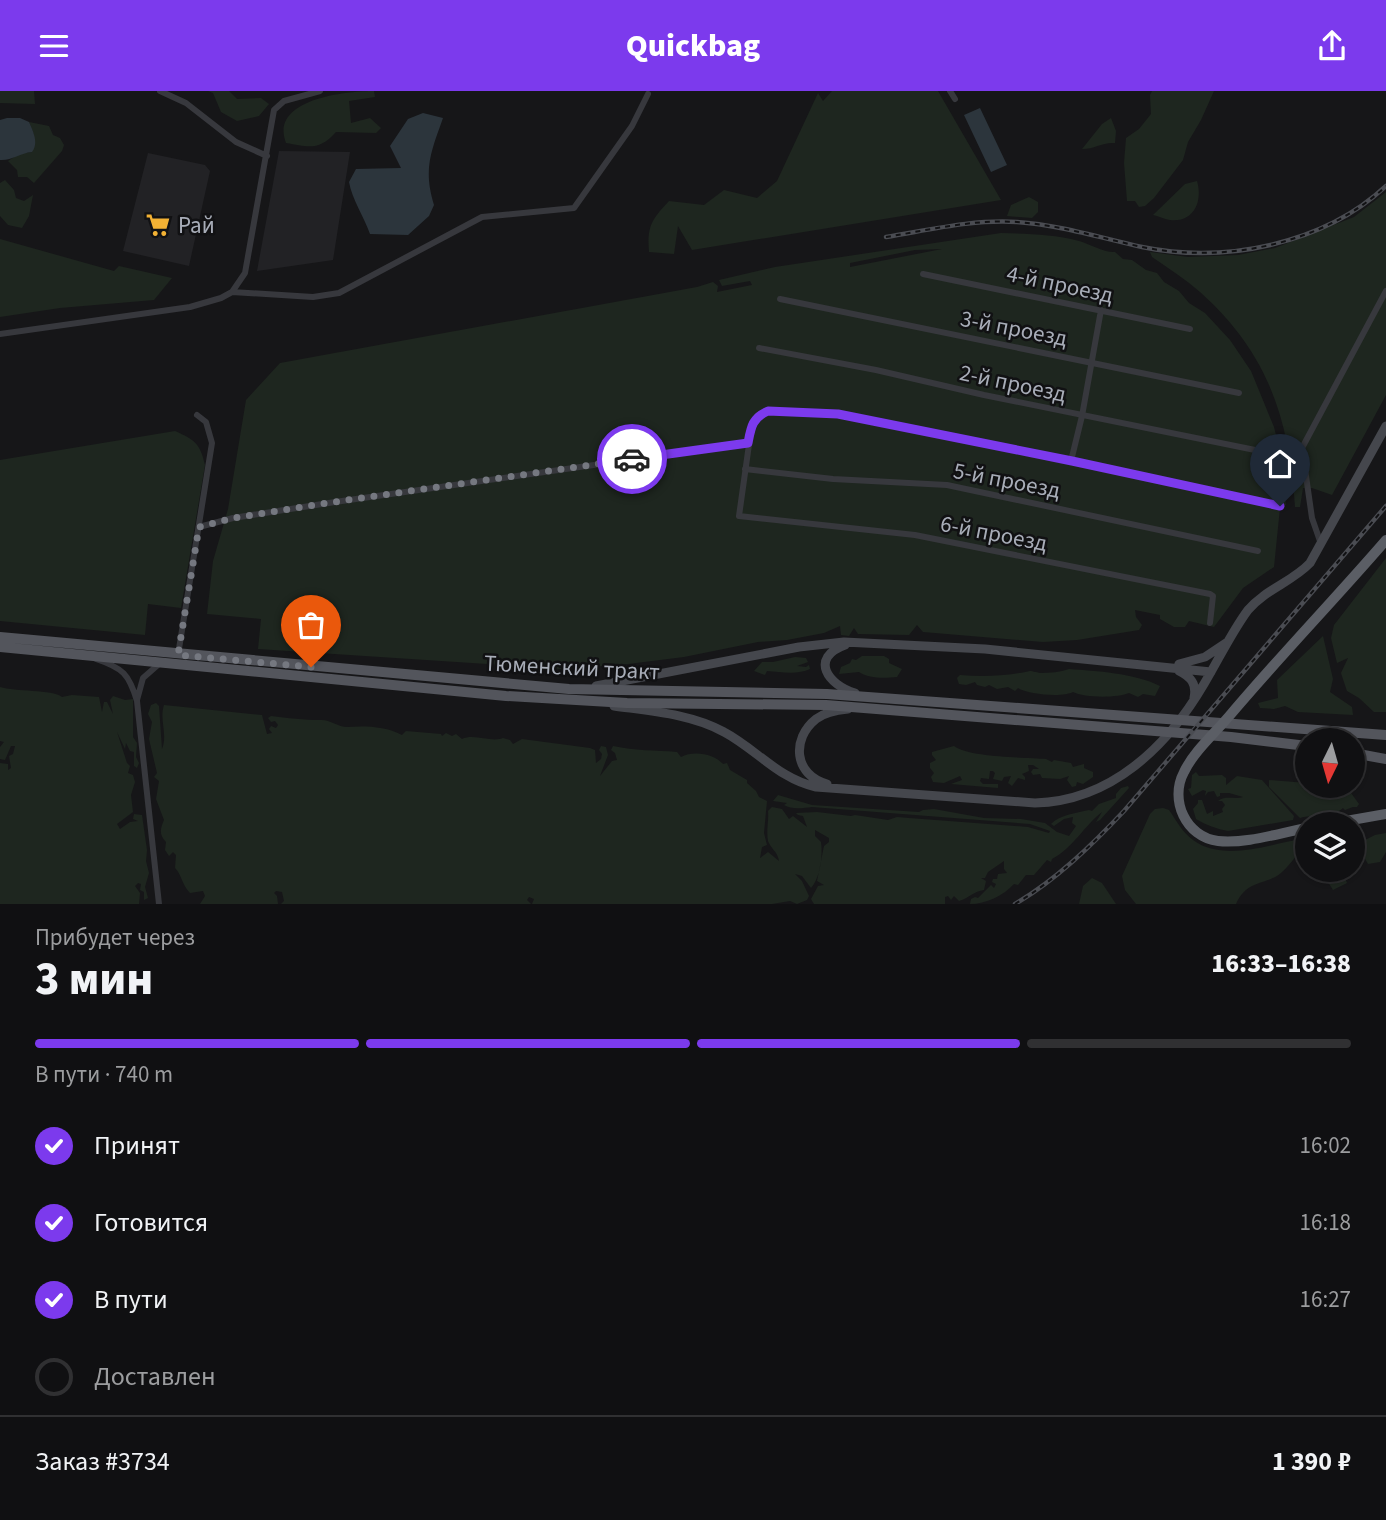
<!DOCTYPE html>
<html lang="ru">
<meta charset="utf-8">
<style>
:root{--surface:#101012;--page:#1e1e20;--text:#f1f3f6;--muted:#9c9d9f;--line:#303032;--accent:#7c3aed}
body{margin:0;font-family:"Source Sans 3",sans-serif;background:var(--page);color:var(--text);height:100vh;display:flex;flex-direction:column;font-size:26px;white-space:nowrap}
*{box-sizing:border-box;margin:0}
p{font-size:23px;color:var(--muted)}
.icon{flex:none;width:38px;height:38px;fill:none;stroke:currentColor;stroke-width:2;stroke-linecap:round;stroke-linejoin:round}
.map{position:relative;height:813px;overflow:hidden}
.drawer{display:flex;flex-direction:column;background:var(--surface);flex:1}
.drawer>*{flex:none}
.needle{width:46px;rotate:185deg}
.buttons{position:absolute;left:1295px;top:637px;display:grid;gap:14px}
.buttons a{display:grid;place-items:center;width:70px;height:70px;border-radius:50%;background:var(--surface);box-shadow:0 2px 5px #0004,0 0 0 2px var(--line);font-size:35px}
.pin{position:absolute;display:grid;place-items:center;width:60px;height:60px;color:#fff;margin:-72px -30px;border-radius:50% 50% 50% 0;rotate:-45deg;box-shadow:0 0 7px #0007}
.pin .icon{rotate:45deg}
.courier{position:absolute;display:grid;place-items:center;width:70px;height:70px;margin:-35px;border:5px solid #7c3aed;border-radius:50%;background:#fff;color:#222;box-shadow:0 2px 9px #0007}
.headline em{font-style:normal;font-weight:800}
.headline div{display:flex;flex-direction:column-reverse}
.headline{display:flex;align-items:center;justify-content:space-between;height:119px;padding:0 35px}
h1{font-size:46px;font-weight:800;line-height:52px}
.bar{display:grid;grid-template-columns:repeat(4,1fr);gap:10px 7px;align-content:center;height:84px;padding:0 35px}
.bar i{height:9px;border-radius:5px;background:var(--line)}
.bar .selected{background:var(--accent)}
.bar p{grid-column:span 4}
.line{display:flex;align-items:center;gap:18px;padding:0 35px;border-top:2px solid var(--line)}
.line div{flex:1}
ol{padding:0 35px;list-style:none}
li{display:flex;align-items:center;gap:21px;height:77px}
li p{margin-inline-start:auto}
li .icon{padding:7px;border-radius:50%;background:var(--accent);color:#fff;stroke-width:4}
li:last-child{color:var(--muted)}
li i{width:38px;height:38px;border:4px solid var(--line);border-radius:50%}
header{display:flex;justify-content:space-between;align-items:center;height:91px;padding:0 35px;background:var(--accent);color:#fff;font-size:32px;font-weight:800}
.map>svg:first-child{display:block}
.built{fill:#222225}
.green{fill:#1e261f;fill-rule:evenodd}
.water{fill:#2c353c}
.lines{fill:none;stroke-linecap:round;stroke-linejoin:round}
.minor{stroke:#37383d;stroke-width:6}
.secondary{stroke:#45474d;stroke-width:9}
.primary{stroke:#53555c;stroke-width:10}
.trunk{stroke:#5b5e65;stroke-width:10}
.rail-casing{stroke:#4a4c52;stroke-width:4.5}
.rail{stroke:#111113;stroke-width:2;stroke-dasharray:5;stroke-linecap:butt}
.done{stroke:#757880;stroke-width:7;stroke-dasharray:0 12.6}
.route{stroke:#7c3aed;stroke-width:9}
.labels{text-anchor:middle;stroke-width:5;stroke-linejoin:round;paint-order:stroke}
.poi-label{font-size:23px;fill:#a8adb8;stroke:#111113;text-anchor:start}
.street-label{font-size:23px;fill:#a8adb8;stroke:#111113}
</style>
<header><svg class="icon" aria-label="menu" viewBox="0 0 24 24"><path d="M4 6h16M4 12h16M4 18h16"/></svg>Quickbag<svg class="icon" aria-label="share" viewBox="0 0 24 24"><path d="M12 15V3M7 8l5-5 5 5M5 13v7h14v-7"/></svg></header>
<div class="map">
<svg width="1386" height="813" viewBox="0 0 1386 813">
<rect width="100%" height="100%" fill="#161618"/>
<!-- built -->
<path class="built" d="M279,60L350,61L333,169L257,180Z
M148,62L205,74L210,80L189,175L123,160Z"/>
<!-- green -->
<path class="green" d="M0,0H34L35,13L0,12Z
M208,0H229L237,8L261,7L269,13L259,25L237,30L221,21L213,2Z
M374,0L375,6L349,10L351,32L370,27L381,37L376,42L336,41C319,60 309,56 286,52C269,8 346,0 374,0Z
M832,0H938L1001,109L692,159L678,135L674,163L649,161C647,136 651,129 669,110L704,114L724,99L757,107L777,90L818,2L823,10Z
M1152,0H1214L1201,29L1188,51L1183,69L1154,107L1145,115L1139,116L1135,110H1127L1124,72L1126,47L1139,38L1151,23L1150,4Z
M1111,27L1116,40L1115,52C1102,51 1095,58 1082,58L1102,33Z
M29,31L49,35L53,44L60,47L64,54L62,60L34,92L27,86H18L17,79L8,70L20,62L32,61L34,44Z
M5,89L14,99L16,107L24,110L33,104L29,125L22,137L8,134L0,125V92Z
M1197,90C1203,110 1194,132 1170,129C1164,128 1158,125 1153,124L1185,93Z
M1386,101V304L1332,404L1312,397H1303L1300,416H1295C1289,327 1268,262 1200,201C1185,188 1168,177 1152,166L1150,161L1188,166L1238,164L1275,157L1354,126Z
M1029,106L1038,111V121L1032,127L1007,125L1011,114Z
M1001,142C1028,143 1053,143 1079,150C1090,153 1104,162 1115,161L1123,168L1132,169L1146,179L1157,182L1164,191L1179,200L1189,212L1205,222L1230,249L1251,280L1274,336L1281,364L1286,414H1283L1281,407L1274,476L1243,497L1214,536L1189,530L1185,536H1174L1160,528V524L1135,519L1136,526L1142,534L1139,539L1077,549L1043,551L923,541L917,534L909,544L858,543L854,537L849,545L841,544L840,535L824,542L787,549L758,551L684,566L628,573L562,578L258,558L261,528L207,523L213,470L228,418L246,309L280,272L697,196L713,191L718,195L717,201L752,194L750,190L722,195L719,189L775,176ZM942,158L850,176V172L915,159Z
M0,148L114,180L119,175L172,187L154,209L60,217L0,226Z
M175,340C195,349 200,352 205,374L181,517L148,513L145,544L0,530V369Z
M1386,467V621H1374L1359,607L1347,600L1341,582L1348,567L1337,572L1331,547L1334,534Z
M1323,545L1333,588L1330,601L1352,616L1353,624L1298,621L1285,615L1274,618L1260,617L1258,612L1278,607L1277,589Z
M862,565H884L889,568V572L902,578L897,586C885,587 869,588 859,581L839,583L841,576L850,572L852,568L856,569Z
M795,566L806,567L808,571L797,575L806,576L809,574L810,578C798,584 781,581 767,580L765,584L754,580L762,571H773Z
M1069,578C1096,580 1134,582 1160,595L1155,605L1143,603L1138,606L1129,602C1118,607 1084,607 1073,601C1062,607 1027,603 1018,597L1015,600L1008,596L997,598L989,594L985,596L977,594L975,591L966,594L959,593L957,587L960,584C983,586 1008,585 1030,580C1032,580 1039,582 1041,582C1050,582 1060,581 1069,578Z
M0,596C15,601 52,598 62,606L72,604L99,606L102,621L104,611H107L113,623L110,609L113,605L125,609L133,608V646L137,652L136,666L139,672L137,677L134,675V661L130,660L126,652L125,658L117,641L127,672L130,675L128,682L133,684L135,691L131,704L133,721L117,733L120,738L130,731L138,730L133,728L134,723L142,724L147,759L146,770L149,782L145,796L148,807L144,809V801L140,799L141,793L138,792L135,795L140,802L139,813H0V672L8,673V679L11,677L9,665L13,663L15,655H11L5,669L0,668V656L4,651L0,650Z
M156,612L159,615L162,658C168,643 159,629 164,614L262,624L267,643L272,642L269,638L271,635L276,637L278,634L275,630L271,631L268,627L271,625C287,627 305,629 320,629C329,628 338,636 347,636C365,635 385,635 402,644L406,640L441,643L442,645L446,642L452,645L456,643L462,648C475,642 491,652 503,647L510,649L513,653L522,648L590,657L595,659L596,672L601,668L602,663L599,659L601,655L606,656L608,664L600,685L612,670L617,669L615,662L611,659L613,655C635,660 655,659 677,661L681,666C694,659 714,663 723,673L727,672L730,679L747,689V692L756,700L759,706L767,710L764,742L767,754L762,756L760,767L768,761L779,770C778,761 771,758 768,750C766,739 769,730 768,720L772,716L782,718L789,728L793,725L807,736L803,725L798,724L796,722L817,721L851,725L855,724L888,729L897,726L909,727L1028,736L1049,742L1050,740L1030,733L812,716C803,717 792,719 784,714L787,712L773,710L778,704L812,714L919,721L923,719L934,718L984,727L1021,728L1045,732L1057,741L1069,745L1076,735L1072,732L1073,726L1064,728L1054,735L1051,733C1059,724 1076,722 1089,719L1092,720L1099,713L1116,707V703L1121,697L1128,695L1129,697L1100,729L1096,731L1102,721C1084,735 1073,757 1052,768L1051,771L1047,769L1034,784H1026L1018,794L1014,793C1003,805 986,813 970,813L971,808L975,806L978,807L991,794L994,797L996,793L992,791L993,788H997L998,783L1007,782L1004,778V770L988,781L985,787H981L986,790L984,799C974,800 969,807 959,810L954,805L951,809L948,805L945,806V813H814L811,808L818,795L824,794L817,790L824,755L829,751V747L815,739V745L821,751C823,765 820,787 811,797L802,785L795,783L802,790L809,805L807,809L797,813L790,810L772,813H532L534,808L529,806L527,809L531,813H281L284,810L282,801L276,800L274,802L277,805L278,813H200L205,805L203,800L190,802C182,794 181,782 175,777L176,764L173,761L169,765L165,759L166,751C159,744 160,738 164,729L156,708L159,690L154,686L157,682L149,648L152,631L148,623L151,614Z
M954,655C970,667 1025,666 1046,668L1052,671L1054,669L1071,672L1073,676L1084,673V677L1093,681V686L1083,693L1077,691L1076,695L1072,696L1067,689L1069,685L1060,688L1042,687L1040,683L1033,684L1031,681L1033,678H1039L1033,674H1028L1029,680L1022,683L1025,686V689L1018,687L1012,695L1008,692L1011,685L1004,686L1002,690L993,688L995,682L993,680H990L989,688L981,687L980,690L983,693H998V697L951,693L962,689L960,685L944,692L933,691L931,686L934,682L930,677V672L936,669L932,664V661Z
M1196,681L1199,685L1222,684L1226,687V694L1237,685L1262,689L1294,725L1293,729L1228,740C1217,738 1206,734 1196,728L1193,718L1198,712V709H1202L1207,723L1213,720V725L1223,721L1222,718L1225,714L1222,710H1218C1226,704 1235,709 1243,706L1229,702H1220V705L1217,706L1214,700L1208,701L1205,705L1206,700L1203,699L1192,705L1188,698L1191,697L1192,684Z
M1269,689L1307,692V695H1352L1351,702L1359,713L1357,716H1353L1345,719L1343,717C1332,727 1314,723 1300,727L1269,696Z
M1163,717L1169,719C1176,729 1182,741 1193,749C1223,771 1267,754 1301,748L1300,761C1293,768 1288,776 1281,782C1267,794 1247,788 1236,813H1136L1125,799L1122,785L1150,723L1155,718Z
M1386,742V761L1380,771L1368,773L1361,761L1363,750L1375,744Z
M1327,779H1342L1347,792L1333,799L1328,791Z
M1092,787L1102,792L1116,813H1079L1083,795Z"/>
<!-- water -->
<path class="water" d="M980,17L1007,74L991,81L964,24Z
M423,22L443,27C431,61 423,78 434,114L429,125L408,144L370,143C364,126 352,108 349,91L356,78L401,77L390,55L408,28Z
M7,27H20L29,31C33,40 39,52 32,61C20,62 11,70 0,69V29Z"/>
<g class="lines">
<!-- minor -->
<path class="minor" d="M160,0L186,12L236,51L267,65
M950,0L955,8
M923,183L1190,238
M232,201L313,206L339,202L482,126L574,117L632,35L648,3
M780,208L1239,302
M0,243L190,216L221,207L232,201L245,182L274,19L284,10L320,0
M759,257L876,279L984,304L1260,360
M1071,370L1082,325L1101,219
M745,378L833,388L947,394L1258,460
M199,436L233,427L335,411L748,352
M1321,453L1312,427L1302,357L1386,200
M1210,532L1213,505L1210,503L915,444L739,425L752,332L758,324L768,320L838,323L1071,370L1280,415
M178,564L212,352L206,331L197,324
M96,568C123,577 129,583 137,610L159,813
M137,609L143,587L159,573"/>
<!-- secondary -->
<path class="secondary" d="M845,554C809,567 828,594 855,602
M1179,573L1205,566L1226,552
M1179,580C1191,586 1197,593 1194,607
M596,595L799,556L844,551L985,558L1211,581
M614,615C650,620 692,623 724,641C756,658 779,688 816,696L1035,712C1111,710 1167,656 1204,593C1219,568 1231,542 1248,519C1266,498 1292,491 1310,472L1386,335
M827,693C794,684 791,648 816,628C825,621 837,619 848,618"/>
<!-- primary -->
<path class="primary" d="M0,546L569,598L827,603L1386,644
M0,556L506,605L627,612L826,614L1231,646L1307,655
M1353,662L1386,668"/>
<!-- trunk -->
<path class="trunk" d="M1329,733L1386,723
M1307,737C1279,742 1246,753 1218,750C1186,746 1169,709 1184,681C1194,660 1216,641 1231,623C1281,564 1335,508 1386,449"/>
<!-- rail casing -->
<g class="rail-casing">
<path id="rail" d="M886,146C929,139 974,128 1017,131C1060,134 1101,147 1142,156C1225,173 1324,153 1386,95
M1015,813C1056,789 1092,754 1124,720L1386,415"/>
</g>
<!-- rail -->
<use href="#rail" class="rail"/>
</g>
<g class="lines">
<!-- done -->
<path class="done" d="M311,576L178,564L199,436L233,427L334,411L632,368"/>
<!-- route -->
<path class="route" d="M632,368L748,352C751,336 752,327 768,320L838,323L1072,370L1280,415"/>
</g>
<!-- icons -->
<defs>
<g id="supermarket-bare" transform="scale(1.89)"><path d="M-6-5.5h2.5l.6 2H6L4.5 2H-2.5L-4.4-4H-6ZM-1.5 3.2a1.3 1.3 0 1 0 .1 0ZM3 3.2a1.3 1.3 0 1 0 .1 0Z" fill="#f2b134" stroke="#111113" stroke-width="2.5" paint-order="stroke"/></g>
</defs>
<g fill-rule="evenodd">
<use href="#supermarket-bare" x="158" y="134"/>
</g>
<g class="labels">
<!-- poi labels -->
<g class="poi-label">
<text x="178" y="142">Рай</text>
</g>
<!-- street labels -->
<g class="street-label">
<text transform="translate(1060 193) rotate(12)" y="8">4-й проезд</text>
<text transform="translate(1014 237) rotate(11)" y="8">3-й проезд</text>
<text transform="translate(1013 292) rotate(12)" y="8">2-й проезд</text>
<text transform="translate(1007 389) rotate(11)" y="8">5-й проезд</text>
<text transform="translate(994 442) rotate(11)" y="8">6-й проезд</text>
<text transform="translate(572 576) rotate(3)" y="8">Тюменский тракт</text>
</g>
</g>
</svg>
<div class="buttons">
<a><svg class="needle" viewBox="-14 -14 28 28"><path d="M0-13l5 13h-10z" fill="#e53935"/><path d="M0 13l5-13h-10z" fill="#9c9d9f"/></svg></a>
<a><svg class="icon" aria-label="layers" viewBox="0 0 24 24"><path d="M12 4l9 5-9 5-9-5zM3 14l9 5 9-5"/></svg></a>
</div>
<div class="pin" style="left:311px;top:576px;background:#ea580c"><svg class="icon" aria-label="bag" viewBox="0 0 24 24"><path d="M5 8h14l-1 12H6zM9 8a3 3 0 0 1 6 0"/></svg></div>
<div class="pin" style="left:1280px;top:415px;background:#1f2937"><svg class="icon" aria-label="home" viewBox="0 0 24 24"><path d="M3 11l9-7 9 7M6 9v11h12V9"/></svg></div>
<div class="courier" style="left:632px;top:368px"><svg class="icon" aria-label="car" viewBox="0 0 24 24"><path d="M5 17H2v-5l4-1 3-4h7l3 4 3 1v5h-3M9 17h6M6 11h13"/><circle cx="7" cy="17" r="2"/><circle cx="17" cy="17" r="2"/></svg></div>
</div>
<section class="drawer">
<div class="headline"><div><h1>3 мин</h1><p>Прибудет через</p></div><em>16:33–16:38</em></div>
<div class="bar"><i class="selected"></i><i class="selected"></i><i class="selected"></i><i></i><p>В пути · 740 m</p></div>
<ol>
<li><svg class="icon" aria-label="check" viewBox="0 0 24 24"><path d="M5 12l5 5 9-10"/></svg>Принят<p>16:02</p></li>
<li><svg class="icon" aria-label="check" viewBox="0 0 24 24"><path d="M5 12l5 5 9-10"/></svg>Готовится<p>16:18</p></li>
<li><svg class="icon" aria-label="check" viewBox="0 0 24 24"><path d="M5 12l5 5 9-10"/></svg>В пути<p>16:27</p></li>
<li><i></i>Доставлен</li>
</ol>
<div class="line" style="height:91px"><div>Заказ #3734</div><b>1 390 ₽</b></div>
</section>
